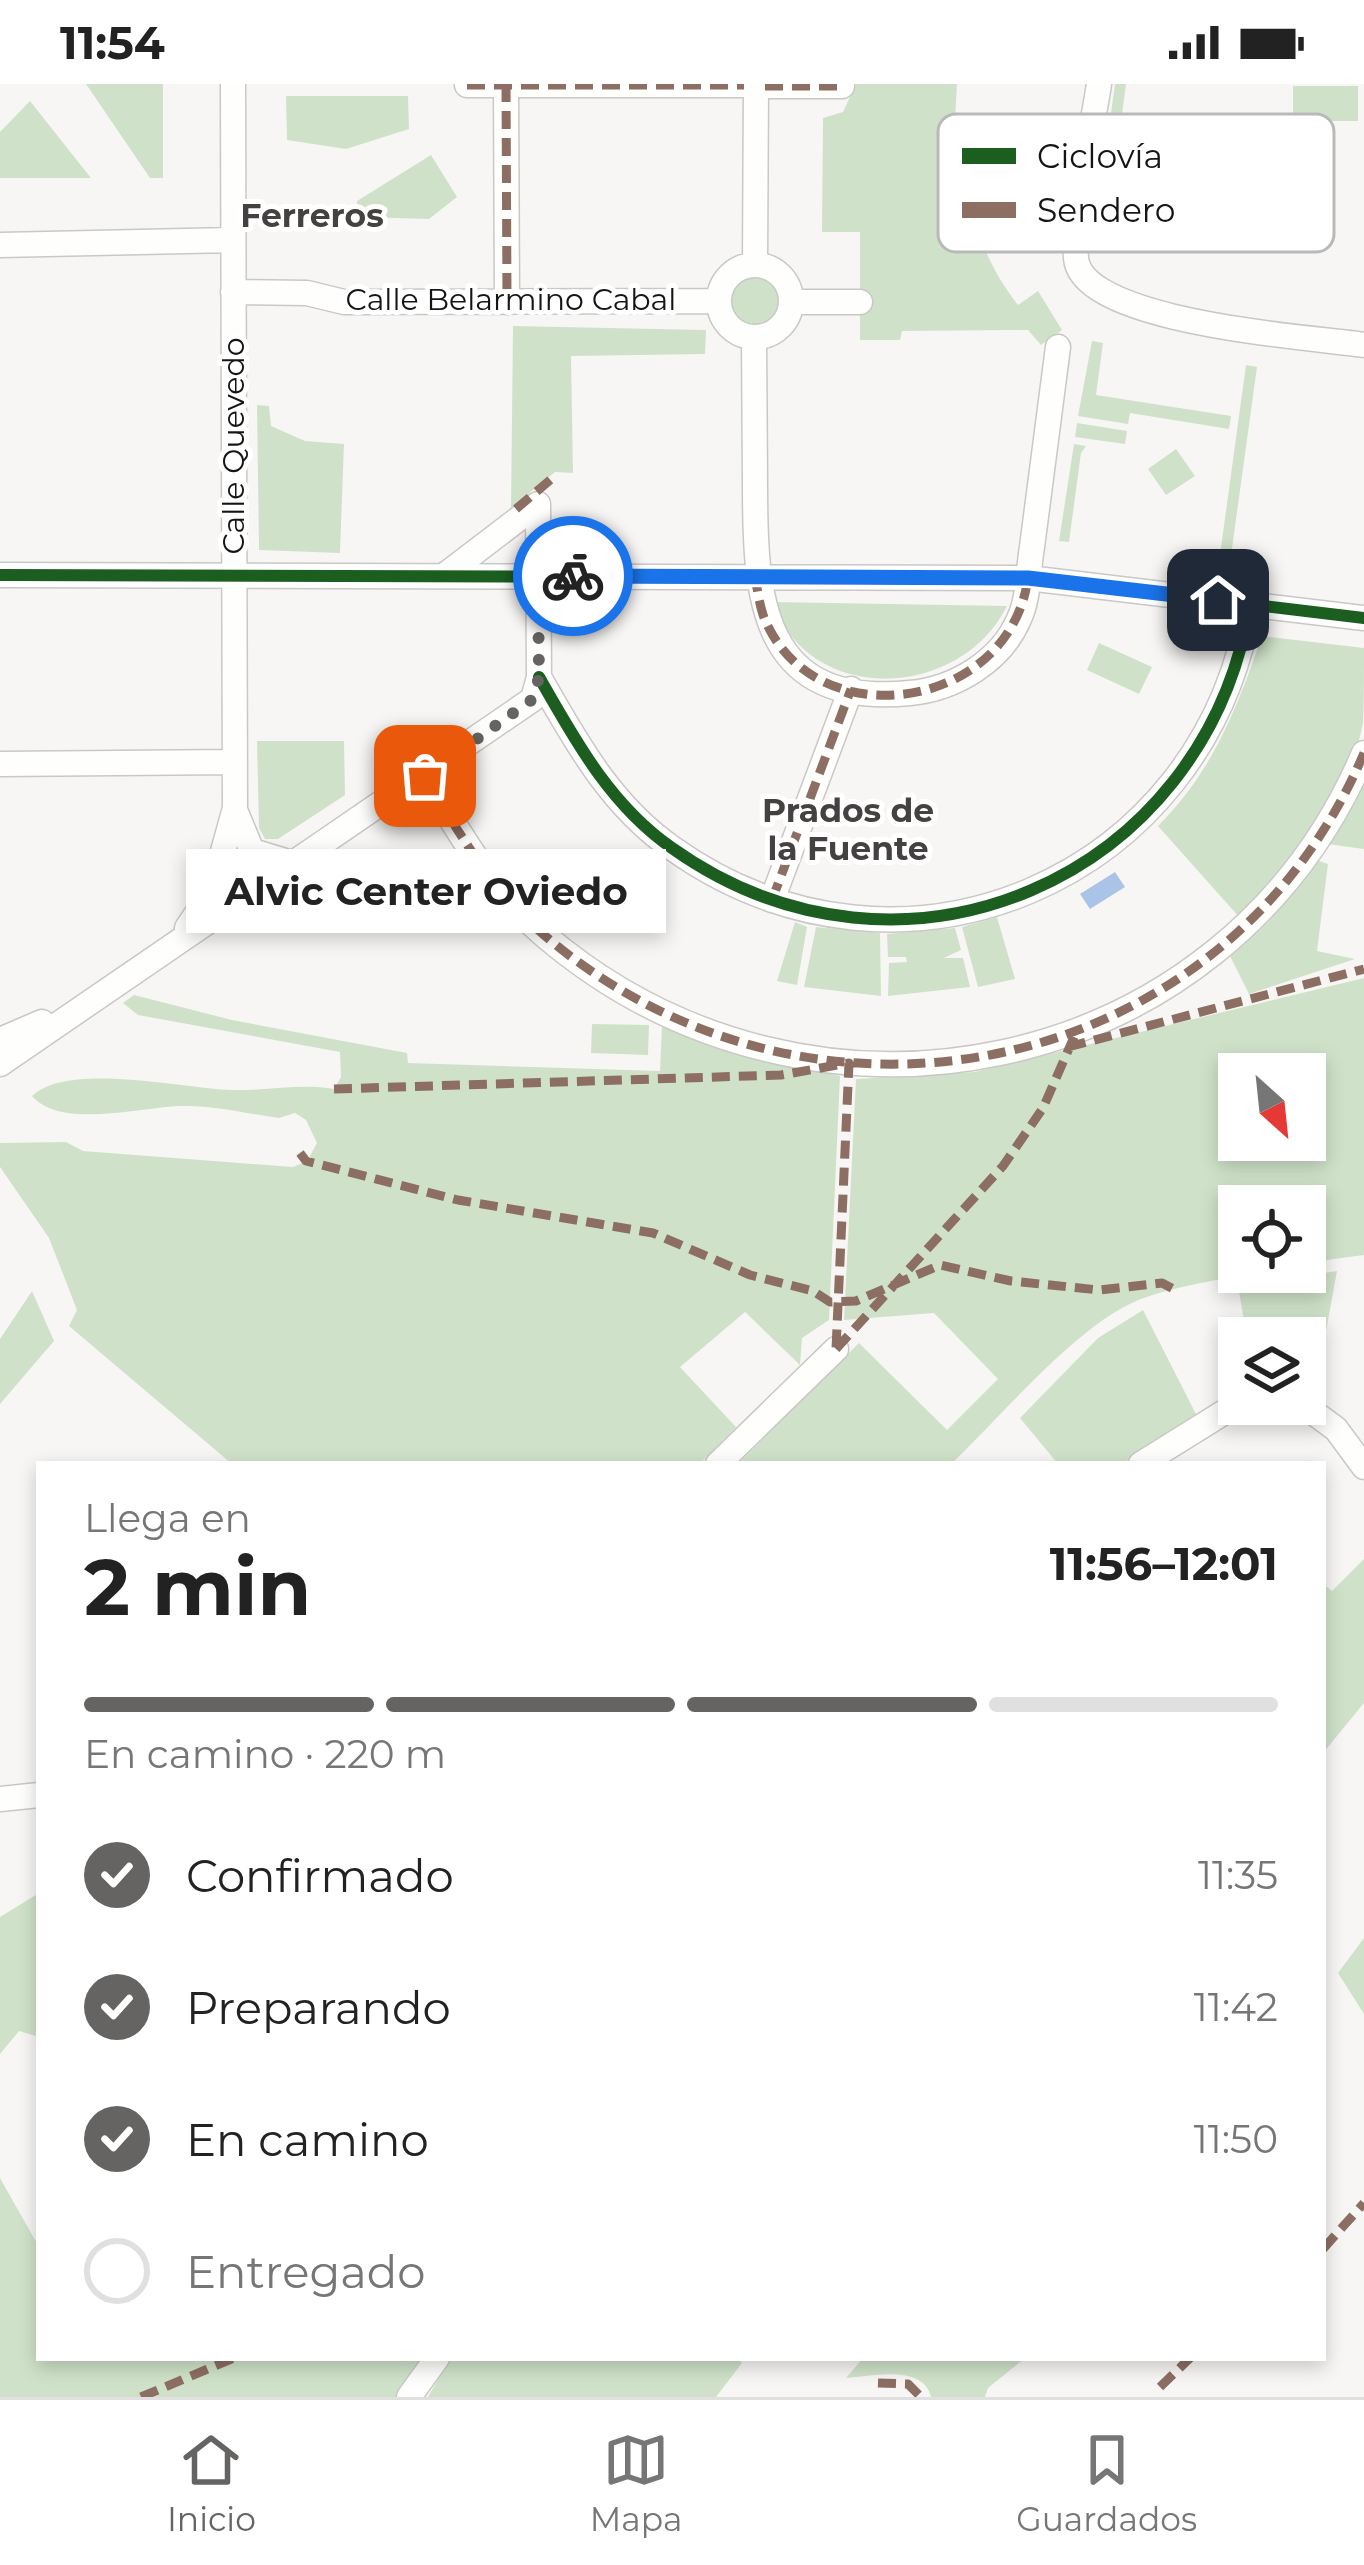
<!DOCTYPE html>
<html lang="es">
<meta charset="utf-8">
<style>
:root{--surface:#fff;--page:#f2f2f2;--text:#222;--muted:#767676;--line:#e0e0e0;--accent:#656463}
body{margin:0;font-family:Montserrat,sans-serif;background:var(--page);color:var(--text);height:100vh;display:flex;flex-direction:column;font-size:45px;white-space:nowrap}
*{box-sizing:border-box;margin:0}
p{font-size:39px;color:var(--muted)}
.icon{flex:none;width:66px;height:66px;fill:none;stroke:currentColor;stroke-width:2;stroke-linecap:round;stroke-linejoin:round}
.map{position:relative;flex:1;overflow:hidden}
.details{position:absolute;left:36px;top:1377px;width:1290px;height:900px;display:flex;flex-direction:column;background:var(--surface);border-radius:0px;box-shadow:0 6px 18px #0003}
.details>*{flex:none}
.needle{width:78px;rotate:153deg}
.buttons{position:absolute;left:1218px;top:969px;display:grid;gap:24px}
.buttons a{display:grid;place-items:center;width:108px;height:108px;border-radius:0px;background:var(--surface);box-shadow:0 6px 18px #0003;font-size:60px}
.pin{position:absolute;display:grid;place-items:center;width:102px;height:102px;color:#fff;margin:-51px;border-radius:24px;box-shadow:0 6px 18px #0006}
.courier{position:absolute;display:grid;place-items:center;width:120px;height:120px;margin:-60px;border:9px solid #1a73e8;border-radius:50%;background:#fff;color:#222;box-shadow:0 3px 15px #0007}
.bubble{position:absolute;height:84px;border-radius:0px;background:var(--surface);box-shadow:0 6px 18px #0003;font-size:39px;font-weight:700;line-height:84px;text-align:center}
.headline em{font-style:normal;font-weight:700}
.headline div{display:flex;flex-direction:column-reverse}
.headline{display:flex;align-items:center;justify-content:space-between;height:204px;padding:0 48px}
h1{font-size:78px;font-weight:700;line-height:90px}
.bar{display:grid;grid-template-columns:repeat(4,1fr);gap:18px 12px;align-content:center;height:144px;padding:0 48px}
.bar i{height:15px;border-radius:9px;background:var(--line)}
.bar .selected{background:var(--accent)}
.bar p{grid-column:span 4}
ol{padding:0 48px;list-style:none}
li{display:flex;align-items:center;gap:36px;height:132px}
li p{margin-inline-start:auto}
li .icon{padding:12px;border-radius:50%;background:var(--accent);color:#fff;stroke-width:4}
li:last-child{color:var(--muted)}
li i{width:66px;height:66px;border:6px solid var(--line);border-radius:50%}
.status{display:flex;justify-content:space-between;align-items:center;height:84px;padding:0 60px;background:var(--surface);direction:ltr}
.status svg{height:33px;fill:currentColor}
.tabs{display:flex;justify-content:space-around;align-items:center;height:168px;border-top:3px solid var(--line);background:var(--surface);font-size:33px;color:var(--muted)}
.tabs a{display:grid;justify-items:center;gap:6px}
.tabs .selected{color:var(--accent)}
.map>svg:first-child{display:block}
.green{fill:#cfe2c9;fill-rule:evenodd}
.water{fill:#aac4e7}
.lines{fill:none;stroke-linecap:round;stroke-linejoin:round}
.minor-casing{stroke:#c9c8c7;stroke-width:27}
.minor{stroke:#fefefd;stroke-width:24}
.quiet{stroke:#8d6e63;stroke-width:9;stroke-dasharray:18 9;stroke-linecap:butt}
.cycleway-casing{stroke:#fff;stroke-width:20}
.cycleway{stroke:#1b5e20;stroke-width:12}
.done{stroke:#656463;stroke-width:12;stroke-dasharray:0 21.6}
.route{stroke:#1a73e8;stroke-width:15}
.labels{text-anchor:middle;stroke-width:10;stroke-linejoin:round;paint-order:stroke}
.street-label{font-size:30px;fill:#161515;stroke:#fff}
.neighbourhood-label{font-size:33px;font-weight:bold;fill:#444140;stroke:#fff}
.key{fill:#fff;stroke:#b9b9b9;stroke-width:3}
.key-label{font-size:33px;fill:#161515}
</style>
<div class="status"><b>11:54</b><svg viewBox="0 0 49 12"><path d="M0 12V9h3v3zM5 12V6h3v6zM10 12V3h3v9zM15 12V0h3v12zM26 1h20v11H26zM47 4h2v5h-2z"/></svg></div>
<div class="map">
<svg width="1364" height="2313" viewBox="0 0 1364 2313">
<rect width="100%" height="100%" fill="#f8f6f4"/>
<!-- green -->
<path class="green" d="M86,0H163V94H150Z
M856,0H957L955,36L968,42C967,113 973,163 1018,221L1038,207L1062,246L1041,261L1028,246L902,247L900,256H860V148H822L823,34L843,28Z
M1115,0H1126L1118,60L1107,58Z
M1293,2H1358V37H1293Z
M286,12H408L409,45L346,65L287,56Z
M30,17L91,94H0V48Z
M431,71L457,113L429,135L357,133V117Z
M729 218a26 26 0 1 1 52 0a26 26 0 1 1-52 0Z
M513,242L706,246L705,270L571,272L573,389L555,388L511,424Z
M1092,257L1103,259L1096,311L1231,332L1229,345L1130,329L1128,340L1078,332Z
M1246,281L1257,283L1230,479L1219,478Z
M257,321L269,322L271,342L305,357L344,360L340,469L259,466Z
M1077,339L1127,347L1125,360L1075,353Z
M1074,360L1086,362L1081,369L1069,458L1059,457Z
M1176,365L1195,392L1166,411L1148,385Z
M772,518L1007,522C961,615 811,624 772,518Z
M1262,552L1364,564C1364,588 1364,615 1363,639C1349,715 1288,777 1240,834L1158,742C1213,687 1237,624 1262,552Z
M1099,559L1152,583L1139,610L1087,586Z
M257,657H344L345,711L278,755H265L259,744Z
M1364,690V765L1327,760Z
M1316,776L1328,780L1317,867L1355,875L1249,910L1230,872L1269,837Z
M997,833L1015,895L978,903L962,843Z
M795,838L807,843L797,901L777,897Z
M816,843L880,849L881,912L804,903Z
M955,844L961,866L944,874H963L970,903L888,912L889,879L907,878L906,873H888L887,850Z
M1364,894V1171L1305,1179V1122H1239V1188H1260C1221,1196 1178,1201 1141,1215C1078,1239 1002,1332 951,1380H738L859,1259L947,1346L998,1295L934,1229L844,1236L856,995L975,988ZM1239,990H1305V1056H1239Z
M134,911L232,936L407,969L408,979L660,987L662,941L712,963L840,992L829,1236L802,1254L800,1281L745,1228L680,1283L736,1343L700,1380H232L69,1242L77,1226L49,1154L0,1083V1059L66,1058L83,1067L293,1083L307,1077L317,1059L306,1036L295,1029L279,1034C248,1030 218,1022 186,1022C146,1021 62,1047 32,1012C69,977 184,1005 233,1006C266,1007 303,999 334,1005L341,993L340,968L138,931L123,919Z
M592,940L649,941L648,971L591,969Z
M1337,1187L1314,1313L1305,1310V1254H1247L1238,1202Z
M32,1207L54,1257L0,1320V1255Z
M1143,1226L1197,1332L1122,1380H1058L1020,1334L1098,1254Z
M1364,1475V1619L1323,1669V1500L1332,1507Z
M39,1809V1953L19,1947L0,1970V1833Z
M1364,1854V1930L1338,1889Z
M0,2094L39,2163V2274H424L396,2313H0Z
M450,2274H737L742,2279L716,2313H428Z
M863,2274H1025L988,2304L985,2313H931C923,2280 873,2292 846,2294Z"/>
<!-- water -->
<path class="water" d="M1115,788L1125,803L1090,825L1080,810Z"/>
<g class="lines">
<!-- minor casing -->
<g class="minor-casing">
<path id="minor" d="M506,0L507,218
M1099,0C1092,48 1072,128 1076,174C1081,239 1311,253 1364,261
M467,1H744
M765,2H842
M0,161L233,156
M755,180L756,0
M719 217a36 36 0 1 1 72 0a36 36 0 1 1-72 0Z
M233,208L307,209L344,218L718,217
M791,218H860
M754,253C754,302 755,351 755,400C755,512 759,624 910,609C955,605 1001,577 1019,535C1029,514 1028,486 1032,463C1041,397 1049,330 1058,263
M0,491L1028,494L1364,534
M539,593C575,656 610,721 672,764C901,927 1206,796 1250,520
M0,680L235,678
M425,692C459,749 492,807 544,851C811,1079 1225,997 1364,669
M235,726L252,767L295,780
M772,816L851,605
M187,844L212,807L235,724L233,0
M0,956L42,938
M0,980L533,615L539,593L538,420L445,491
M1302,1320L1336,1345L1364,1383
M718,1380L836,1265
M1141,1380L1239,1319
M0,1715L39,1711
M409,2313L437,2274"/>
</g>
<!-- minor -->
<use href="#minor" class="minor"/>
<!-- quiet -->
<path class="quiet" d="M506,0L507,218
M467,1H744
M765,2H842
M516,425L556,391
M754,490C758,505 759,522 765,536C816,655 1010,627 1028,494
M425,692C459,749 492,807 544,851C811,1079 1225,997 1364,669
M772,816L851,605
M1068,963L1364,885
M334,1005L781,991L849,979L836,1265
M300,1069L306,1077L458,1116L653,1149L750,1191L813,1207L830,1218L856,1217L940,1181L1011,1197L1099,1206L1162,1199L1179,1208
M836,1265L1003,1082L1043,1024L1074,953
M1323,2165L1364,2119
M878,2299L908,2300L921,2313
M1160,2303L1190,2274
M141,2313L234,2274"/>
<!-- cycleway casing -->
<g class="cycleway-casing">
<path id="cycleway" d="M0,491L1028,494L1364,534
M539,593C575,656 610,721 672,764C901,927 1206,796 1250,520"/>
</g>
<!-- cycleway -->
<use href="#cycleway" class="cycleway"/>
</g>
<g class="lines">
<!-- done -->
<path class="done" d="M425,692L533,615L539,593L538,492H573"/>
<!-- route -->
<path class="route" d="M573,492L1028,494L1218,516"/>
</g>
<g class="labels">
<!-- street labels -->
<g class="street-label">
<text x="511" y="226">Calle Belarmino Cabal</text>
<text transform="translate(234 362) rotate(-90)" y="10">Calle Quevedo</text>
</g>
<!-- neighbourhood labels -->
<g class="neighbourhood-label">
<text x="312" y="143">Ferreros</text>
<text x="848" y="738">Prados de<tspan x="848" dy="38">la Fuente</tspan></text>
</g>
</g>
<!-- legend -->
<rect x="938" y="30" width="396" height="138" rx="18" class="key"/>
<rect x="962" y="64" width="54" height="16" fill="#1b5e20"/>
<rect x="962" y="118" width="54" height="16" fill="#8d6e63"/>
<g class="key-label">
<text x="1037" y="84">Ciclovía</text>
<text x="1037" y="138">Sendero</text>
</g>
</svg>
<div class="buttons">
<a><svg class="needle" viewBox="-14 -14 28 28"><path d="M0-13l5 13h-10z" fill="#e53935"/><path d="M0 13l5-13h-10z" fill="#767676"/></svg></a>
<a><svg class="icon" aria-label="locate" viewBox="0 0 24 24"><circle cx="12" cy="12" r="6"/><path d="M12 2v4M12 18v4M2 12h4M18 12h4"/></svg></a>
<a><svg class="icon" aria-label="layers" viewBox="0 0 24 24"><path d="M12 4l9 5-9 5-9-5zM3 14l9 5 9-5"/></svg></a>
</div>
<div class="pin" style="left:425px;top:692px;background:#ea580c"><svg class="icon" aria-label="bag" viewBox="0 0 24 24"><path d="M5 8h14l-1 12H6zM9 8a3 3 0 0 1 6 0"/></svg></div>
<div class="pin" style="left:1218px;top:516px;background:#1f2937"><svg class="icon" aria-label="home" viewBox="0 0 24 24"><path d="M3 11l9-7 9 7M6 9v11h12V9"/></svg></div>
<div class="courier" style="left:573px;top:492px"><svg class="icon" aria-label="bike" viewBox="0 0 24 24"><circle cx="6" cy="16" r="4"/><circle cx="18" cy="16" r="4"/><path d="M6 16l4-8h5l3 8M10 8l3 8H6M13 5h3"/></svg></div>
<div class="bubble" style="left:186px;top:765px;width:480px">Alvic Center Oviedo</div>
<section class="details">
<div class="headline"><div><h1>2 min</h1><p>Llega en</p></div><em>11:56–12:01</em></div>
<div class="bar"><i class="selected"></i><i class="selected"></i><i class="selected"></i><i></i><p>En camino · 220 m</p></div>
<ol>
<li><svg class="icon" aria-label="check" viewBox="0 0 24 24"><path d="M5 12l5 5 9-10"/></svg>Confirmado<p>11:35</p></li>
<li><svg class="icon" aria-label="check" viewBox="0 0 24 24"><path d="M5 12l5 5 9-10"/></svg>Preparando<p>11:42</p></li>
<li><svg class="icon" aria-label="check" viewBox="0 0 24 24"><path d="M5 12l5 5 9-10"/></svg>En camino<p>11:50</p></li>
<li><i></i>Entregado</li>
</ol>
</section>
</div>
<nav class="tabs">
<a class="selected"><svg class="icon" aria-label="home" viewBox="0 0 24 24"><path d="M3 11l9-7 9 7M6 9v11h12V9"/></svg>Inicio</a>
<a><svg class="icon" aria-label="map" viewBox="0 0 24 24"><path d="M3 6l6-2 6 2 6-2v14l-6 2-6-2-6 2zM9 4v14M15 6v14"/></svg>Mapa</a>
<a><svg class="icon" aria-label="saved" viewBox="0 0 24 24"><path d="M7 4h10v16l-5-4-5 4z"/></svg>Guardados</a>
</nav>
